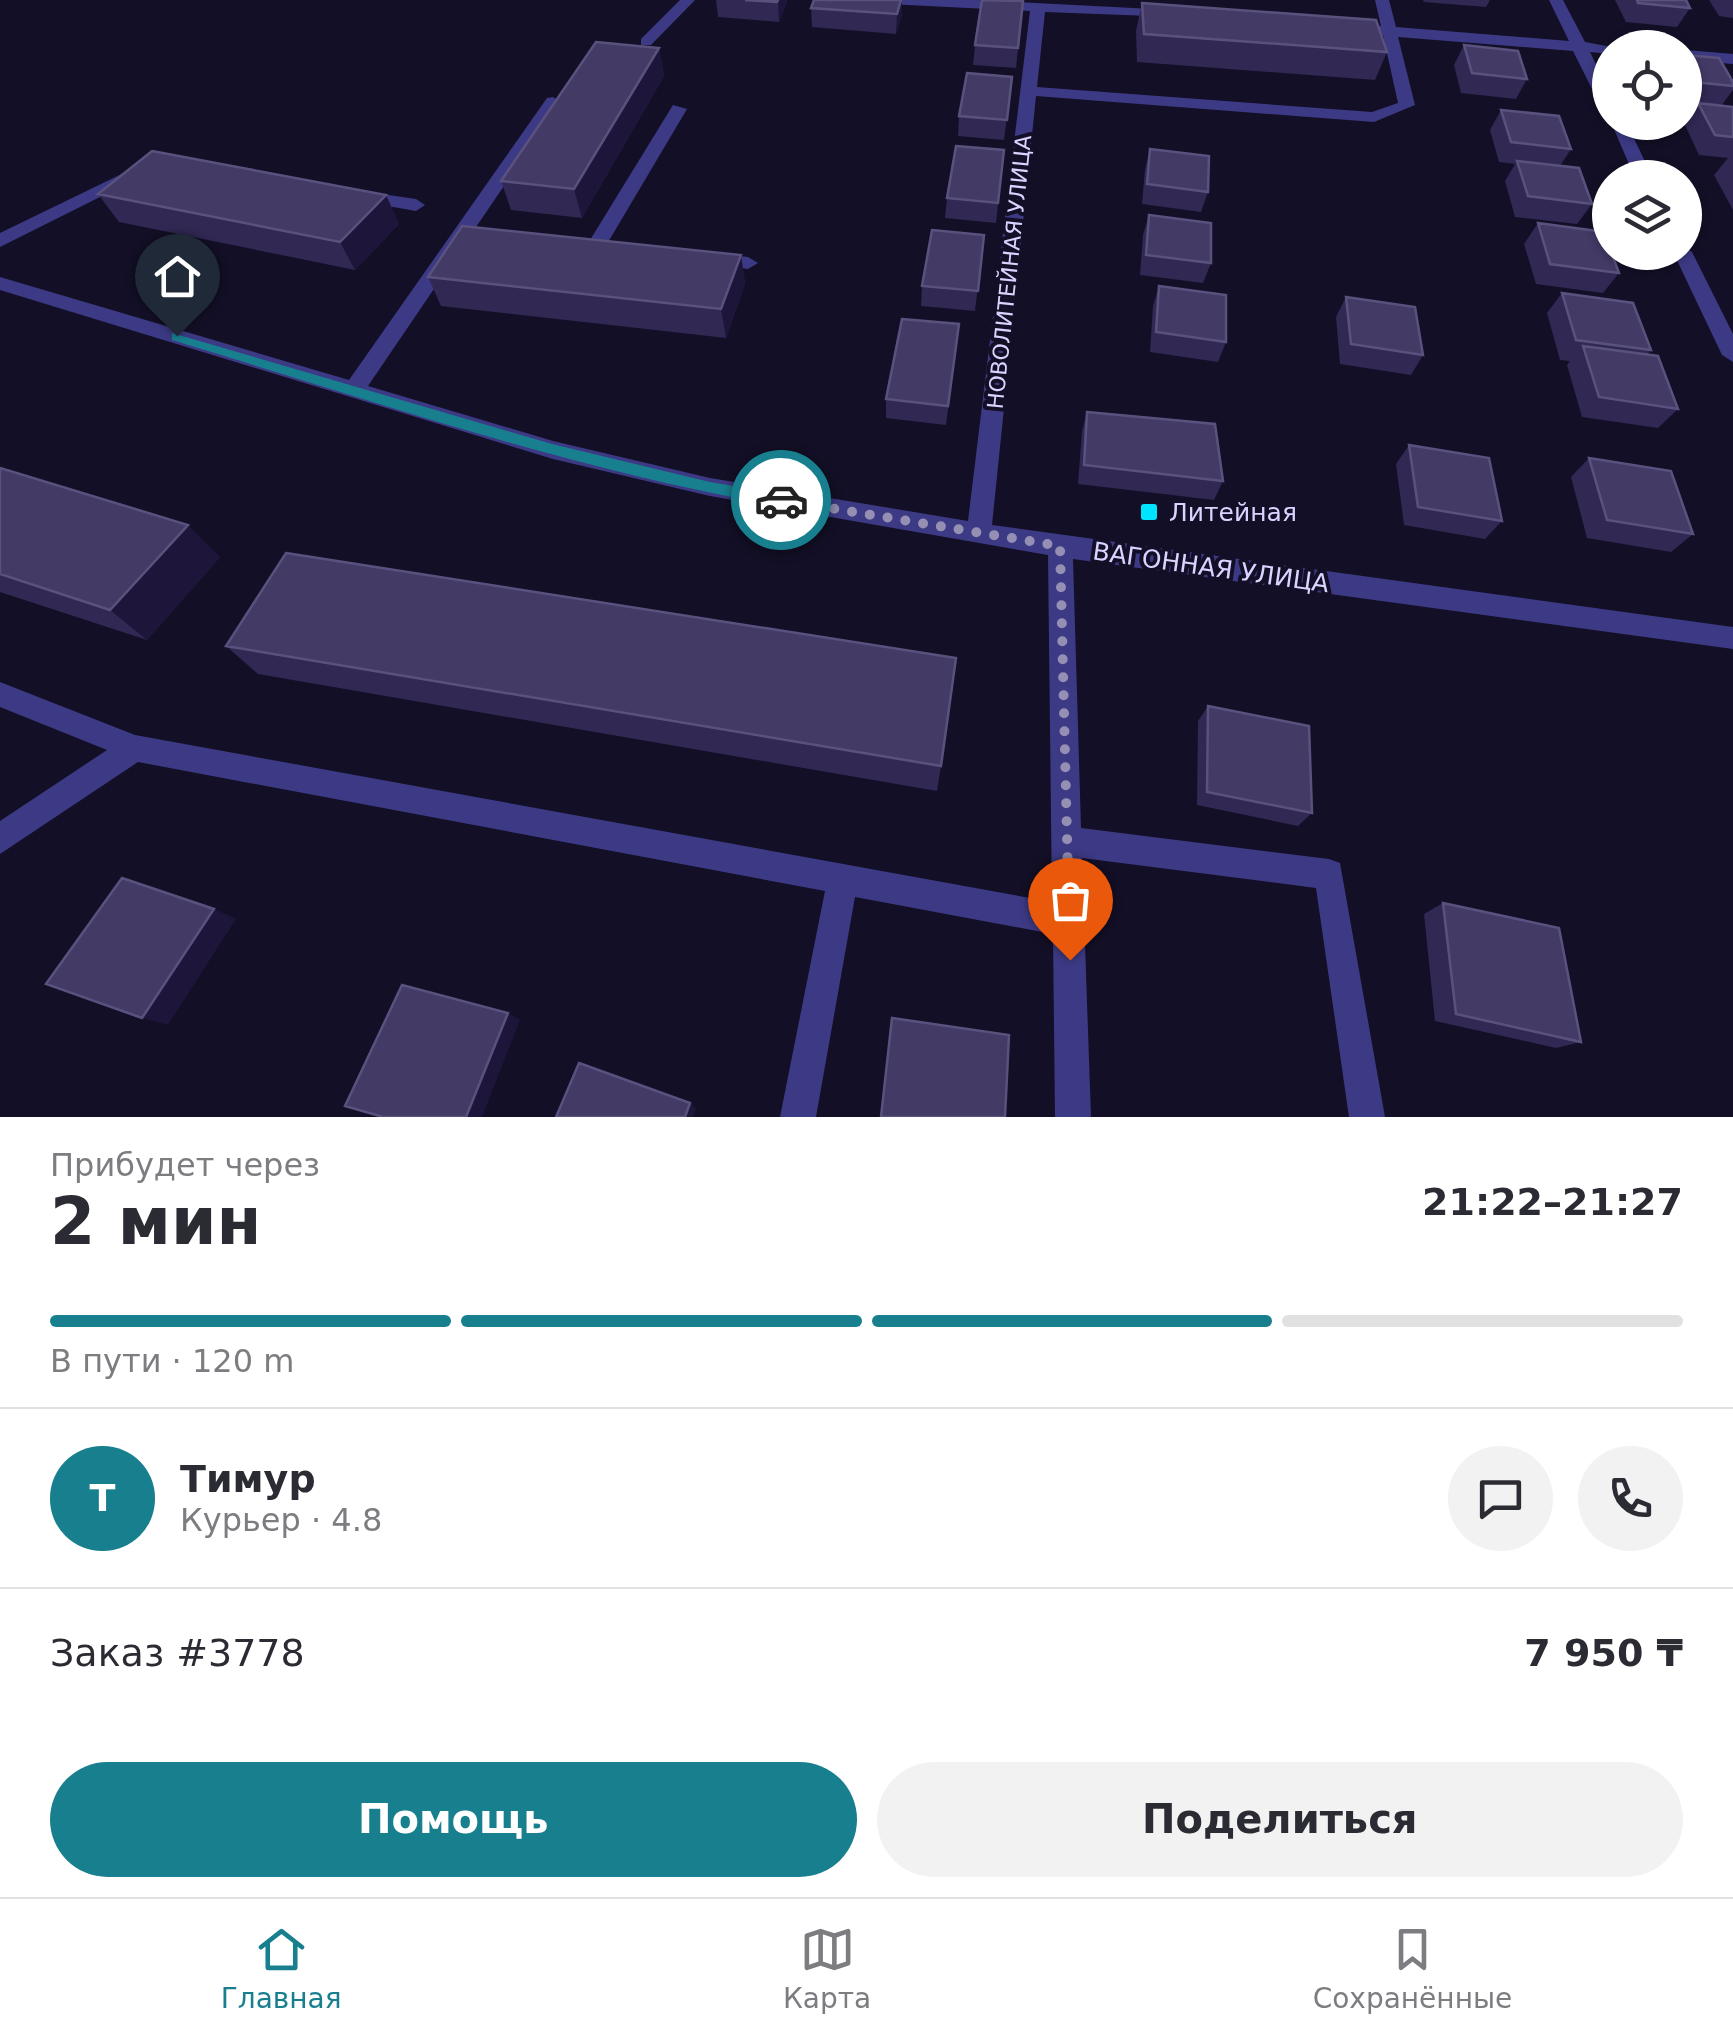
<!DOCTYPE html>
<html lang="ru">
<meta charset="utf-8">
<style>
:root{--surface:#fff;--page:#f2f2f3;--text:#2b2b33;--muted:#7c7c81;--line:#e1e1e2;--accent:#187f8f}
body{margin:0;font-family:"DejaVu Sans",sans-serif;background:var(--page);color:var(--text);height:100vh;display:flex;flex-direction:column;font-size:38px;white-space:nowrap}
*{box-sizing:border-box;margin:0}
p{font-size:32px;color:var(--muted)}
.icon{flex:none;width:55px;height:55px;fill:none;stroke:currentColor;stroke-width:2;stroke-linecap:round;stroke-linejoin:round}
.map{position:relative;height:1117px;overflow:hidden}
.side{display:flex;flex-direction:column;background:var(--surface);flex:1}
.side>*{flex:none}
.tools{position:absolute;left:1592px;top:30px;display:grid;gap:20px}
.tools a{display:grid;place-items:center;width:110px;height:110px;border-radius:50%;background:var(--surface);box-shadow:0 2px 8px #0004;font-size:50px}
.pin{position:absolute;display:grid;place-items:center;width:85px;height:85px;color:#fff;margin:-102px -42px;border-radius:50% 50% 50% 0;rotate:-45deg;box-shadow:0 0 10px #0007}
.pin .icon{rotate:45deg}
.courier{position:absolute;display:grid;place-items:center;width:100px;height:100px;margin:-50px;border:8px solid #187f8f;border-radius:50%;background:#fff;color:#222;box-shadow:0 2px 12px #0007}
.head em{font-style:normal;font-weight:700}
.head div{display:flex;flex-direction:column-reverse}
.head{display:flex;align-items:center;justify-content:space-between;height:170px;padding:0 50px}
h1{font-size:65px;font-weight:700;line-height:75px}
.bar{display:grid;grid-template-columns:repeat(4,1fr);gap:15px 10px;align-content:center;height:120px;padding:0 50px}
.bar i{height:12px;border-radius:8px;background:var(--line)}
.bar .active{background:var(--accent)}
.bar p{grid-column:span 4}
.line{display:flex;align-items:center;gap:25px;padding:0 50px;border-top:2px solid var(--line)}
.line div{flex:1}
.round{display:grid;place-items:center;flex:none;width:105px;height:105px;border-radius:52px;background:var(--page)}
.button{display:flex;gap:20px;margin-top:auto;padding:20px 50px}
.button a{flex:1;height:115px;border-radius:60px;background:var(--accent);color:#fff;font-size:40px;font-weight:700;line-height:115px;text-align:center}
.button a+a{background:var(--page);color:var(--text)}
.dock{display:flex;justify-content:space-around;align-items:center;height:140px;border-top:2px solid var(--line);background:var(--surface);font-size:28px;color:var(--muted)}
.dock a{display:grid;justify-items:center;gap:5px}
.dock .active{color:var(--accent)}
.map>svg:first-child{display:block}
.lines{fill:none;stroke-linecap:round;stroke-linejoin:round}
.minor{fill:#3d3a85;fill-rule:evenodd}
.wall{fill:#312854}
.shaded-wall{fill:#1d163a}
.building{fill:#433a66;stroke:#5a527e;stroke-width:2.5}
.route{fill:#187f8f}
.done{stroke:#948fb3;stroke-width:10;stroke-dasharray:0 18}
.poi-dot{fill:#00e5ff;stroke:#130f26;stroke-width:4}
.labels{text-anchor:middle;stroke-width:8;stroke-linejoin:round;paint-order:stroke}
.far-street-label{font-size:22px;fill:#d9d4ff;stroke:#130f26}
.poi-label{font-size:25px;fill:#d9d4ff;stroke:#130f26;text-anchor:start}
.street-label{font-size:25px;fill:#d9d4ff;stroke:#130f26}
</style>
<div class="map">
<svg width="1733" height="1117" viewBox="0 0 1733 1117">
<rect width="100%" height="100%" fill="#130f26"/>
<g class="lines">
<!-- minor -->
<path class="minor" d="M680,0H695L651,45H641V39Z
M881,0H977L1172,10L1177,11V17L1045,12L1037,87L1372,112L1398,103L1383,35L1347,33L1339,28L1347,23L1381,26L1375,0H1389L1396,27L1569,41L1549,0H1563L1585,42L1617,48H1610V54L1590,52L1610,93V114L1602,109L1573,51L1398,37L1415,105L1374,122L1036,96L992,525L1733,627V649L1073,559L1081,828L1329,859L1340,863L1385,1117H1349L1316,888L1082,858L1091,1117H1055L1053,934L855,897L816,1117H780L825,891L138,762L0,854V821L107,750L0,707V682L135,735L1052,902L1048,555L710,496L553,459L0,290V277L349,380L547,98L553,97L561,102L368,386L553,441L710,478L968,521L1030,11L888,4Z
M1685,50L1733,54V64L1685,60Z
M673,105L687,109L604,249H590L587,245Z
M1610,120L1626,122L1653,178H1635Z
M134,168L140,169V177L0,247V233Z
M354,190L416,199L425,205L416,211L348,199V191Z
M1685,247L1692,252L1733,334V362L1722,355L1673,252H1685Z
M708,252L748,257L758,263L748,269L701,262V254Z"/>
</g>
<!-- wall -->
<path class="wall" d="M716,0H787V2L779,22L718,17Z
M814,0H902V14L896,34L812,27L811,8Z
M1423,0H1490L1486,7L1424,2Z
M1615,0H1686L1690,8L1677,27L1626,22Z
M1709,0H1733V18L1719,16Z
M1023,1L1016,68L973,65L975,45Z
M1142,3L1387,52L1375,80L1137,62L1136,31Z
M1464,45L1527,79L1516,99L1461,93L1454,65Z
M659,48L664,76L582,218L511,210L501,181Z
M1685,55L1733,82V90L1721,106L1733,107V210L1714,175L1728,158L1699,155L1684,123L1698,104L1685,103Z
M1012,77L1004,140L958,136L959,116Z
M1501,110L1571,149L1560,166L1592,204L1577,224L1515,217L1505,181L1515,164L1499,162L1490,130Z
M1150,149L1208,192L1201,212L1142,204L1145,169Z
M1004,150L996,223L945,218L947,198Z
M98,194L386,195L399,224L355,270L119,222Z
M1149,215L1211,263L1203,283L1140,275L1143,235Z
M1538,223L1619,273L1603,293L1536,284L1524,244Z
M984,235L975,311L921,306L922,286Z
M741,255L745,284L726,338L441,306L428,277Z
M1159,286L1226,342L1218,362L1150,352L1153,306Z
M1562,293L1651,350L1647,355L1678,409L1658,428L1582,417L1567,365L1570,361L1560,360L1547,313Z
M1346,297L1423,355L1411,375L1340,364L1336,317Z
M959,324L946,425L886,418V399Z
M1087,412L1223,481L1214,500L1078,484L1082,431Z
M1409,445L1502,521L1485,539L1404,525L1396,464Z
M1589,458L1693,534L1671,552L1587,538L1571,477Z
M0,468L220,557L147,640L0,592Z
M226,646L941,766L937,791L258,674Z
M1208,706L1312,813L1298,826L1197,805L1198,721Z
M1443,903L1581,1042L1556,1048L1435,1021L1424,914Z"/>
<!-- shaded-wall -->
<path class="shaded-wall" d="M778,0H787V2L779,22Z
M901,0H902V14L896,34L897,14Z
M659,48L664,76L582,218L574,189Z
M386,195L399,224L355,270L340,242Z
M741,255L745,284L726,338L721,309Z
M188,525L220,557L147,640L110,610Z
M214,909L236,919L168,1025L142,1018Z
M508,1013L520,1020L482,1117H466Z
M690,1103L696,1108L693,1117H685Z"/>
<!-- building -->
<path class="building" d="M745,0H778L777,2Z
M814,0H901L897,14L811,8Z
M982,0L1023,1L1018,48L975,45Z
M1637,0H1686L1690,8L1638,3Z
M1142,3L1376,20L1387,52L1144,34Z
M596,42L659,48L574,189L501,181Z
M1464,45L1518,51L1527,79L1472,73Z
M1685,55L1719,58L1733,82V86L1685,81Z
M967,73L1012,77L1007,120L959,116Z
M1698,103L1733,107V137L1715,135Z
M1501,110L1559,116L1571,149L1511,142Z
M956,146L1004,150L998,203L947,198Z
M1150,149L1209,156L1208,192L1147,184Z
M152,151L386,195L340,242L98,194Z
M1517,161L1579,168L1592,204L1528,196Z
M1149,215L1211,223V263L1146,255Z
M1538,223L1604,232L1619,273L1550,264Z
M462,226L741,255L721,309L428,277Z
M932,230L984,235L978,291L922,286Z
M1159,286L1226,295V342L1156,332Z
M1562,293L1633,303L1651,350L1576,340Z
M1346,297L1415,307L1423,355L1351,344Z
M902,319L959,324L948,406L886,399Z
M1583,346L1658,356L1678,409L1599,397Z
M1087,412L1215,424L1223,481L1084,465Z
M1409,445L1489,458L1502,521L1418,507Z
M1589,458L1671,471L1693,534L1607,520Z
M0,468L188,525L110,610L0,574Z
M286,553L956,658L941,766L226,646Z
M1208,706L1309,726L1312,813L1207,792Z
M122,878L214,909L142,1018L46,984Z
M1443,903L1559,928L1581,1042L1456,1014Z
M402,985L508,1013L466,1117H383L345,1106Z
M892,1018L1009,1035L1005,1117H881Z
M579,1063L690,1103L685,1117H556Z"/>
<!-- route -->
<path class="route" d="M172,333L552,444L710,482L781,494L789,500L781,506C573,470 373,401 172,340Z"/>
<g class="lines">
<!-- done -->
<path class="done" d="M781,500L1060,546L1070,960"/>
</g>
<!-- markers -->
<rect class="poi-dot" x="1139" y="502" width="20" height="20" rx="5"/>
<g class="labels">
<!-- far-street labels -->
<g class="far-street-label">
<text transform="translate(1009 272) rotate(-84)" y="8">НОВОЛИТЕЙНАЯ УЛИЦА</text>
</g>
<!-- poi labels -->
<g class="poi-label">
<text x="1169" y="521">Литейная</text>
</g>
<!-- street labels -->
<g class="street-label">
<text transform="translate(1211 567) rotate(8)" y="9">ВАГОННАЯ УЛИЦА</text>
</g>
</g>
</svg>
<div class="tools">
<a><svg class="icon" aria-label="locate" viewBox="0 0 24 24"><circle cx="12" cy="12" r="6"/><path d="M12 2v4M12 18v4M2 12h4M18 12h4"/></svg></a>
<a><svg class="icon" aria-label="layers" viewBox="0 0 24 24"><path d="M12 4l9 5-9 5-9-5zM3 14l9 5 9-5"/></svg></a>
</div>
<div class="pin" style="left:1070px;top:960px;background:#ea580c"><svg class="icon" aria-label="bag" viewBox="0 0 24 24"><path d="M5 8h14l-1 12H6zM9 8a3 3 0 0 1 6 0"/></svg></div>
<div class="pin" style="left:177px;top:336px;background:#1f2937"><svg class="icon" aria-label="home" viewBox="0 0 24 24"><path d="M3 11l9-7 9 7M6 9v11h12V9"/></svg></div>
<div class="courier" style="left:781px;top:500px"><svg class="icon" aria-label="car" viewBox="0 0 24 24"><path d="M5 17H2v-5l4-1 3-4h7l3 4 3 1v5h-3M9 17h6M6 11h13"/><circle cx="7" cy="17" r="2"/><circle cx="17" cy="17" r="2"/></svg></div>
</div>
<section class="side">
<div class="head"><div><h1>2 мин</h1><p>Прибудет через</p></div><em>21:22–21:27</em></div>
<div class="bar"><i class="active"></i><i class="active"></i><i class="active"></i><i></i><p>В пути · 120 m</p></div>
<div class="line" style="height:180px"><b class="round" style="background:var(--accent);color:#fff">Т</b><div><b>Тимур</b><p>Курьер · 4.8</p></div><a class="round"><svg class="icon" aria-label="chat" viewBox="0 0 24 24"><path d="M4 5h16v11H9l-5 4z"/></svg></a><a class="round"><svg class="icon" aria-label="phone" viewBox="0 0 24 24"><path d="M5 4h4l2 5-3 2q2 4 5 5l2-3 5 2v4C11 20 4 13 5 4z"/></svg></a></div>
<div class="line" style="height:130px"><div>Заказ #3778</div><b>7 950 ₸</b></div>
<div class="button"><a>Помощь</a><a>Поделиться</a></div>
</section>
<nav class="dock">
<a class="active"><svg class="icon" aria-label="home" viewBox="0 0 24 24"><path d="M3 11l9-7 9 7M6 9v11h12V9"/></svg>Главная</a>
<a><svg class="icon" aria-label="map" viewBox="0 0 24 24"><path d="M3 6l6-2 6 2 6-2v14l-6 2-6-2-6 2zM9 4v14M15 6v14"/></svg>Карта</a>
<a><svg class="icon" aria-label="saved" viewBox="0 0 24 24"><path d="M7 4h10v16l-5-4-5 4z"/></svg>Сохранённые</a>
</nav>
